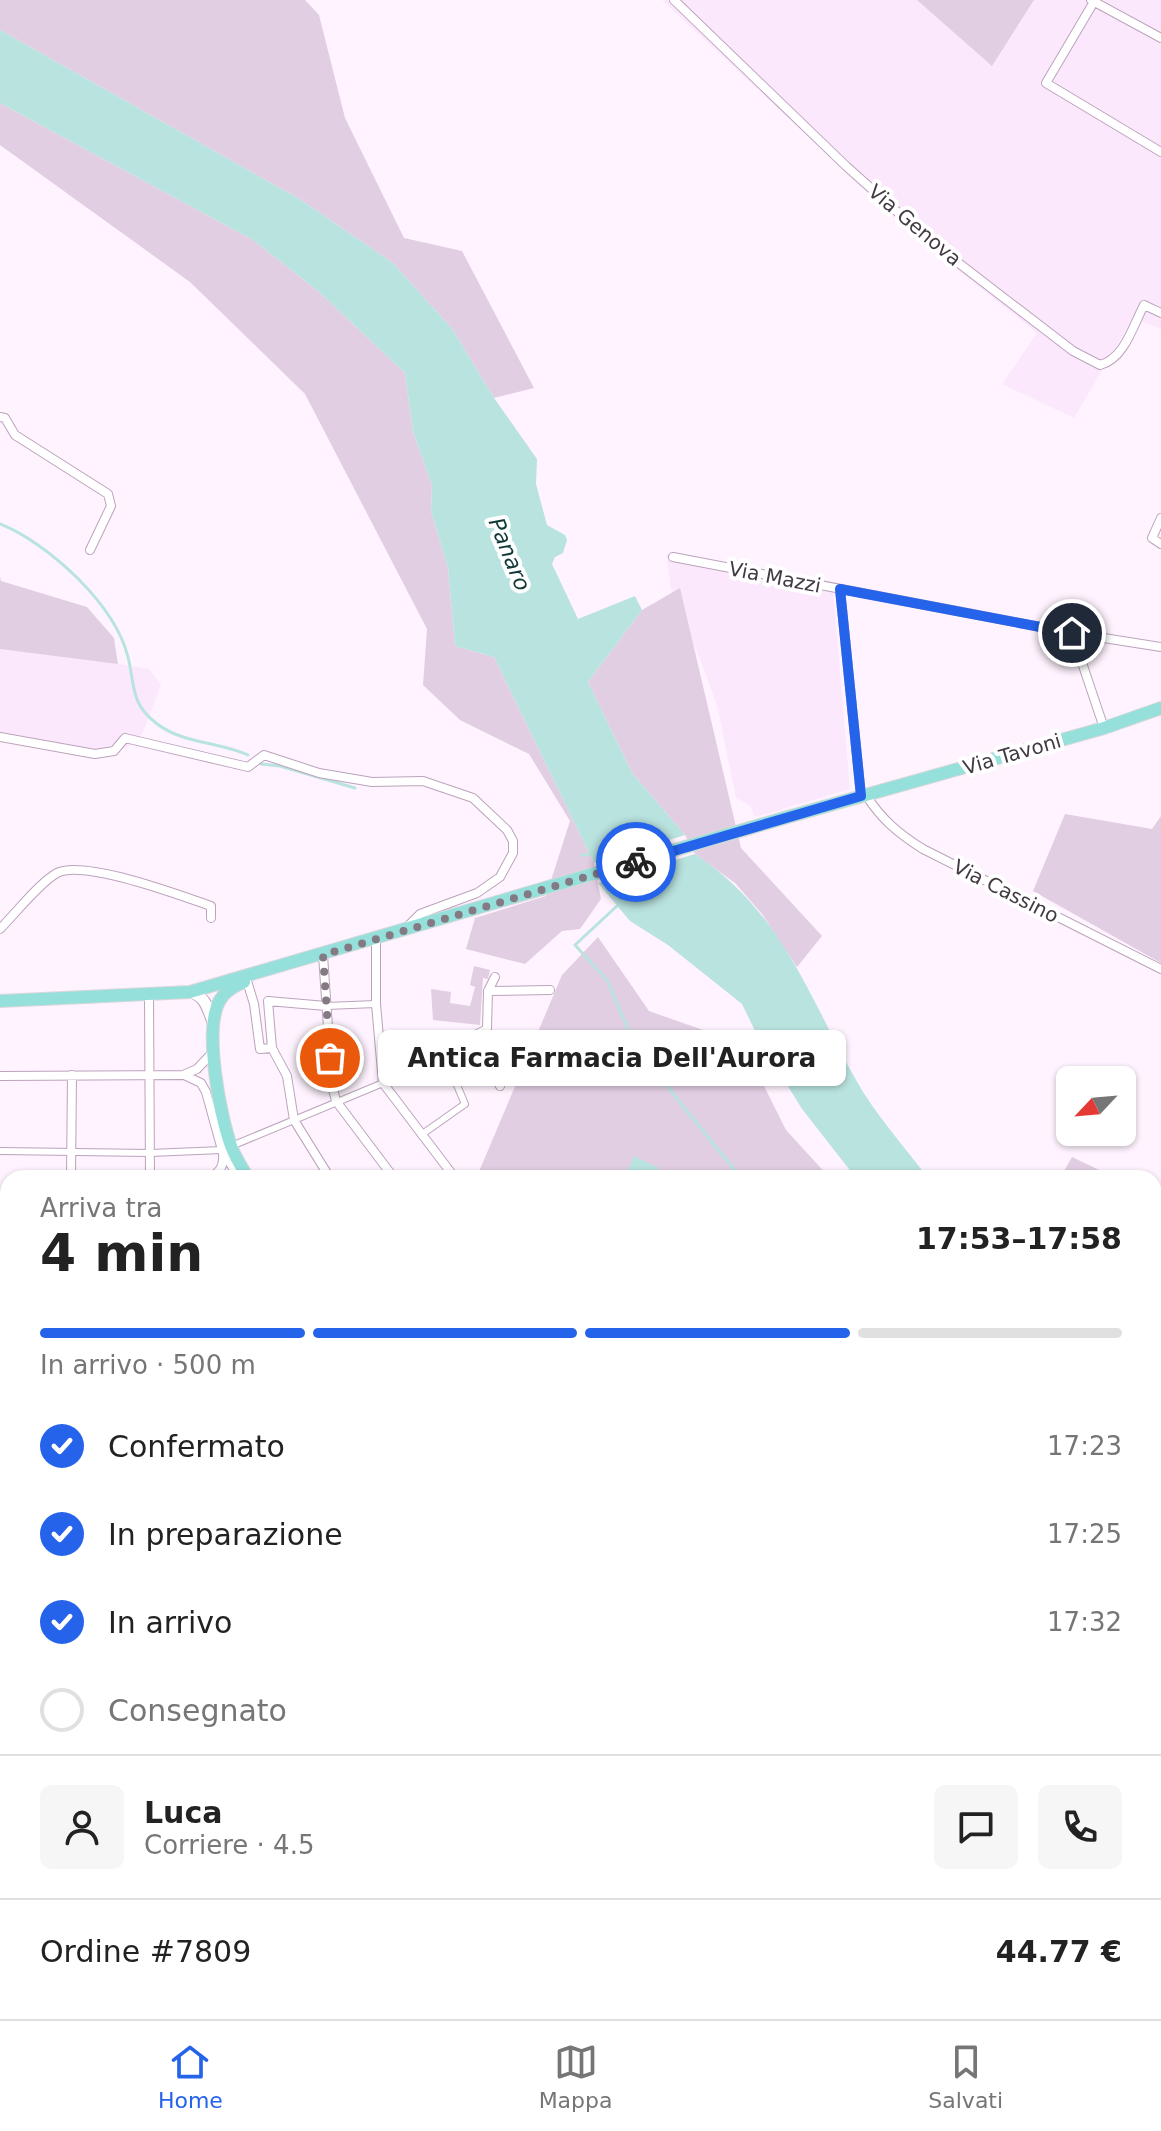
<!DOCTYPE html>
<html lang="it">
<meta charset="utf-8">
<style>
:root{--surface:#fff;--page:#f6f6f6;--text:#222;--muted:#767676;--line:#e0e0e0;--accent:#2563eb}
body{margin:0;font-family:"DejaVu Sans",sans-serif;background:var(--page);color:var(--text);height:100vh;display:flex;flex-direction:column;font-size:30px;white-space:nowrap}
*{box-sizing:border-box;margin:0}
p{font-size:26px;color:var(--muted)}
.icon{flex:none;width:44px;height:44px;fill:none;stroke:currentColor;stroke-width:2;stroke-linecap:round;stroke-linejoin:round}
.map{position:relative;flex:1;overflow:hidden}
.panel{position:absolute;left:0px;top:1170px;width:1162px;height:850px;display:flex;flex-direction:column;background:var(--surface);border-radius:24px 24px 0 0;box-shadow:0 2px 6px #0004}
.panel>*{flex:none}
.needle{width:52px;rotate:244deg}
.controls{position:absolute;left:1056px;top:1066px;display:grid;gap:16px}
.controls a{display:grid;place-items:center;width:80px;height:80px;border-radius:12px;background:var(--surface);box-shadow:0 2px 6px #0004;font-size:40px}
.pin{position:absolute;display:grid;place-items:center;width:68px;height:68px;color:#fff;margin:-34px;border:4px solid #fff;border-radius:50%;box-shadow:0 2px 8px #0007}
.courier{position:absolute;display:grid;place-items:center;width:80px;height:80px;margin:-40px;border:6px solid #2563eb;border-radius:50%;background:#fff;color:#222;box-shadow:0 2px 10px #0007}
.bubble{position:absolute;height:56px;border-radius:12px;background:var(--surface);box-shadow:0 2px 6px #0004;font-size:26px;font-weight:600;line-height:56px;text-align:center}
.summary em{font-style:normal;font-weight:600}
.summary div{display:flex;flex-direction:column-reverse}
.summary{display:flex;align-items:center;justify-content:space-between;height:136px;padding:0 40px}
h1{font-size:52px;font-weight:600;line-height:60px}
.bar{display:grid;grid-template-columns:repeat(4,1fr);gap:12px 8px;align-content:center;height:96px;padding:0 40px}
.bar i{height:10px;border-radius:6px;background:var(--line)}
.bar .current{background:var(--accent)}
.bar p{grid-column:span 4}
.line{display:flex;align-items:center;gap:20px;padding:0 40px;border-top:2px solid var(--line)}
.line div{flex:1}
.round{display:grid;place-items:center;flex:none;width:84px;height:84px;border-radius:12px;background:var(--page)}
ol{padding:0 40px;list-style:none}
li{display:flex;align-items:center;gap:24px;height:88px}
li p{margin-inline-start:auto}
li .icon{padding:8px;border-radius:50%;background:var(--accent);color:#fff;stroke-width:4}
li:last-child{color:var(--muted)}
li i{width:44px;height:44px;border:4px solid var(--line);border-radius:50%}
.dock{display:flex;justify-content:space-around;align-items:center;height:112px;border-top:2px solid var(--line);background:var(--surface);font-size:22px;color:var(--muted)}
.dock a{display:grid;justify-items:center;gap:4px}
.dock .current{color:var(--accent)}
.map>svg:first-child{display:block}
.built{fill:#fce8fc}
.green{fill:#e2cee2}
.water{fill:#b9e3df}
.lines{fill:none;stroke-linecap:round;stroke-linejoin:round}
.stream{stroke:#b9e3df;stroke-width:3}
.pedestrian-tunnel{stroke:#d9ced9;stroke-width:6;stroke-dasharray:6 3;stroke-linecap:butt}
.pedestrian-casing{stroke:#bca3bc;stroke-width:8}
.minor-casing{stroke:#bca3bc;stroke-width:10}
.secondary-casing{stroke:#bca3bc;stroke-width:13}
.primary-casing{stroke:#d9d7d9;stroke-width:14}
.pedestrian{stroke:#fff;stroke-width:6}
.minor{stroke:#fff;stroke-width:8}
.secondary{stroke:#fff;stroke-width:11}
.primary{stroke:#96e0dc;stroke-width:12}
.done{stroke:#847a84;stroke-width:8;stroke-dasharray:0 14.4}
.route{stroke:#2563eb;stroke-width:10}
.labels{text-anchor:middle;stroke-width:8;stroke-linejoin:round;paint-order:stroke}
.street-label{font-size:20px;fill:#433943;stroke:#fff}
.water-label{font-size:22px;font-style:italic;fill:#113937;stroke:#fff}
</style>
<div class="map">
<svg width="1161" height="2019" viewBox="0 0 1161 2019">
<rect width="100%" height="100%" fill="#fef3fe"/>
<!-- built -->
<path class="built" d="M662,0H917L992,65L1034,0H1161V329L1133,318L1074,418L1002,384L1037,333L908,230Z
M666,554L833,591L850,789L755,817L750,806L736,798L717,705L697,651L683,628L671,588Z
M0,649L77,657L149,669L161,685L144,730L136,742L115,753L0,732Z"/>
<!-- green -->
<path class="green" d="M0,0H305L319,15L345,118L404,238L462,251L534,388L494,398L453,330L393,263L301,200L0,30Z
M917,0H1034L992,66Z
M0,103L253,240L318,291L405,373L413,432L432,485L431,511L448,568L455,646L494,657L594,863L601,899L580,929L562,931L525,964L466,949L475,918L546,896L570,821L529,754L460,720L423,685L427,629L305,394L190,282L0,145Z
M0,577L1,581L87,607L114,638L118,664L0,649Z
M680,588L741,848L822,936L797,967L762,914L735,883L695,854L685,835L632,773L588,682L642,610Z
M1065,814L1152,829L1161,816V963L1033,891Z
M598,937L649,1011L723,1037L760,1078L786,1130L830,1178H480L478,1174L562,975Z
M474,966L490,970L488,979L483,978L480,1025L433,1020L431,989L451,992L450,1003L470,1006L475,987L470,985Z
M1072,1157L1116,1178H1064L1063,1173Z
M1154,1197L1161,1200V1353L1154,1348Z
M1154,1451L1161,1456V1493L1154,1491Z"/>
<!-- water -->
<path class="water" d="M0,30L301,200L393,263L453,330L494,398L537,459L536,484L547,525L565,535L567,540L563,553L555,557L552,564L578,619L635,596L642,610L588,682L632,773L685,835L594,863L494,657L455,646L448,568L431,511L432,485L413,432L405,373L318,291L253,240L0,103Z
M695,854C783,913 806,992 856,1080C875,1114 904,1146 928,1178H856L802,1109L760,1041L742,1004L668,945L630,921L598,883Z
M634,1156L659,1168L654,1178H624Z
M1154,1348L1161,1353V1443L1154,1437Z"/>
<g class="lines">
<!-- stream -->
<path class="stream" d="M0,524C50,544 115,605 128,657C135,685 130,703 156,723C180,743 220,742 248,755
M261,764L280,766L355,788
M582,855L593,854
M618,905L575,945L607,980L636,1048L741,1178
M1063,2012L1066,2019"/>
<!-- pedestrian-tunnel -->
<path class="pedestrian-tunnel" d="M410,1065L427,1058"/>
<!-- pedestrian casing -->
<g class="pedestrian-casing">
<path id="pedestrian" d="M326,1006L376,1004
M427,1058L487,1028
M421,1135L465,1104L442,1050
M0,1151L150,1153L222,1150L383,1083"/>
</g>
<!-- minor casing -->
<g class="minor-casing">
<path id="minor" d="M674,0L846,166L930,241L1073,351L1100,365C1124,359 1133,326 1144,305L1161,313
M1091,0L1161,38
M1095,0L1046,83L1161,152
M0,417L5,418L15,435L108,494L111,506L90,550
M1161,518L1152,538L1161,544
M673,557L1072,633L1161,647
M840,589L861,796
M1072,633L1104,728
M0,737L95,754L114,751L125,738L248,767L264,755L319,773L372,782L423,781L473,798L507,830L513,841V853L500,877L477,893L420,914L406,928
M866,795C881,819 899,834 923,849L1161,969
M0,929C14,915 40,882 57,873C84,859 181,896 211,906V918
M376,939V1004L383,1083L455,1178
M323,955L332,1085L336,1101L394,1178
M495,977L488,991L487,1028L482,1042L500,1086
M247,981L254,1004L260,1049L272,1048L268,1001L326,1006
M488,991L550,990
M149,995L150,1178
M272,1048L287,1076L294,1120L330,1178
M184,1075L201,1083L206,1092L222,1150L239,1178
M0,1076L183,1075L197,1069L213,1052
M71,1178L72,1075
M210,1178C220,1171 224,1167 223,1154
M0,1693H8
M0,1883L8,1884
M75,2012V2019
M422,2012V2019
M646,2012L647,2019
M886,2012L950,2019
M245,2019L246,2012
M555,2019V2012"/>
</g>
<!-- secondary casing -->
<g class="secondary-casing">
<path id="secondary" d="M190,992C205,995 208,1009 213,1022
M0,1501L8,1497
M982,2012L987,2019"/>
</g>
<!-- primary casing -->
<g class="primary-casing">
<path id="primary" d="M244,982C234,986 225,991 220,1000C203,1028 220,1115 231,1146C235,1157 242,1168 248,1178
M0,1001L190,992L784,818L1104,728L1161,708
M0,1282H8"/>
</g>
<!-- pedestrian -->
<use href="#pedestrian" class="pedestrian"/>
<!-- minor -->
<use href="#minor" class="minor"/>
<!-- secondary -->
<use href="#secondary" class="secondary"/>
<!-- primary -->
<use href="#primary" class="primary"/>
</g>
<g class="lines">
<!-- done -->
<path class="done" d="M330,1058L323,955L636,862"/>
<!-- route -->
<path class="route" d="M636,862L861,796L840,589L1072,633"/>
</g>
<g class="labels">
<!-- street labels -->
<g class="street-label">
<text transform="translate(915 225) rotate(40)" y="7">Via Genova</text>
<text transform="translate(775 577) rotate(11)" y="7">Via Mazzi</text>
<text transform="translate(1012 754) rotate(-16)" y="7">Via Tavoni</text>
<text transform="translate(1006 891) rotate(27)" y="7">Via Cassino</text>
</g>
<!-- water labels -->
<g class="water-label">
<text transform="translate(510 554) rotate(68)" y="8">Panaro</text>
</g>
</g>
</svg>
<div class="controls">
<a><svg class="needle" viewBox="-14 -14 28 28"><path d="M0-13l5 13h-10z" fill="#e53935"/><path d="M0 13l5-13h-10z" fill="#767676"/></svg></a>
</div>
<div class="pin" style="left:330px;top:1058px;background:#ea580c"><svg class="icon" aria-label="bag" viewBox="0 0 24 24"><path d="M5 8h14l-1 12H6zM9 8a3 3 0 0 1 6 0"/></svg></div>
<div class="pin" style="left:1072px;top:633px;background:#1f2937"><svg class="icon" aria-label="home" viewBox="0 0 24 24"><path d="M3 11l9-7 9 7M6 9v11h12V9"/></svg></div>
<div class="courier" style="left:636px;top:862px"><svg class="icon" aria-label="bike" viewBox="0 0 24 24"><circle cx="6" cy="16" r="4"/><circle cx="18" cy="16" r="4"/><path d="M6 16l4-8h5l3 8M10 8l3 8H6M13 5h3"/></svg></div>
<div class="bubble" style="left:378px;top:1030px;width:468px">Antica Farmacia Dell'Aurora</div>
<section class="panel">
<div class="summary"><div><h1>4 min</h1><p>Arriva tra</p></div><em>17:53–17:58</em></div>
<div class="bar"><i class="current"></i><i class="current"></i><i class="current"></i><i></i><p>In arrivo · 500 m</p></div>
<ol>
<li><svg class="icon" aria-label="check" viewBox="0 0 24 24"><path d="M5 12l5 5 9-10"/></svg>Confermato<p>17:23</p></li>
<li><svg class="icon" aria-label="check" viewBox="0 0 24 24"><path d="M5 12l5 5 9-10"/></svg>In preparazione<p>17:25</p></li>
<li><svg class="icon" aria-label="check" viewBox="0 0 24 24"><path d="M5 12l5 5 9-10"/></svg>In arrivo<p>17:32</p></li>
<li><i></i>Consegnato</li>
</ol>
<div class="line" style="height:144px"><a class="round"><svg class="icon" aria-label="person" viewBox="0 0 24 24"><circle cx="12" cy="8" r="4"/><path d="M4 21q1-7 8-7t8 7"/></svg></a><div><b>Luca</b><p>Corriere · 4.5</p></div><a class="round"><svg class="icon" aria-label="chat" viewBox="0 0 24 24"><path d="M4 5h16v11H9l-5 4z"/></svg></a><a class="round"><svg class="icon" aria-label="phone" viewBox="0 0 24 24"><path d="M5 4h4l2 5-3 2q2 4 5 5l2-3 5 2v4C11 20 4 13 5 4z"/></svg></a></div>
<div class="line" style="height:104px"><div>Ordine #7809</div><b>44.77 €</b></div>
</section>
</div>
<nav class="dock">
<a class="current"><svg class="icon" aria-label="home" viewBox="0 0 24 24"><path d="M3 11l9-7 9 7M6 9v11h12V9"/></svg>Home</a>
<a><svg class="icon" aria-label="map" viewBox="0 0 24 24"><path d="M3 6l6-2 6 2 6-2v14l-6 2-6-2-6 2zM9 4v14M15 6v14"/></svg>Mappa</a>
<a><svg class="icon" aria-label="saved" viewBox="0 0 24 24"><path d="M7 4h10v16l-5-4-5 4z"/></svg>Salvati</a>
</nav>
